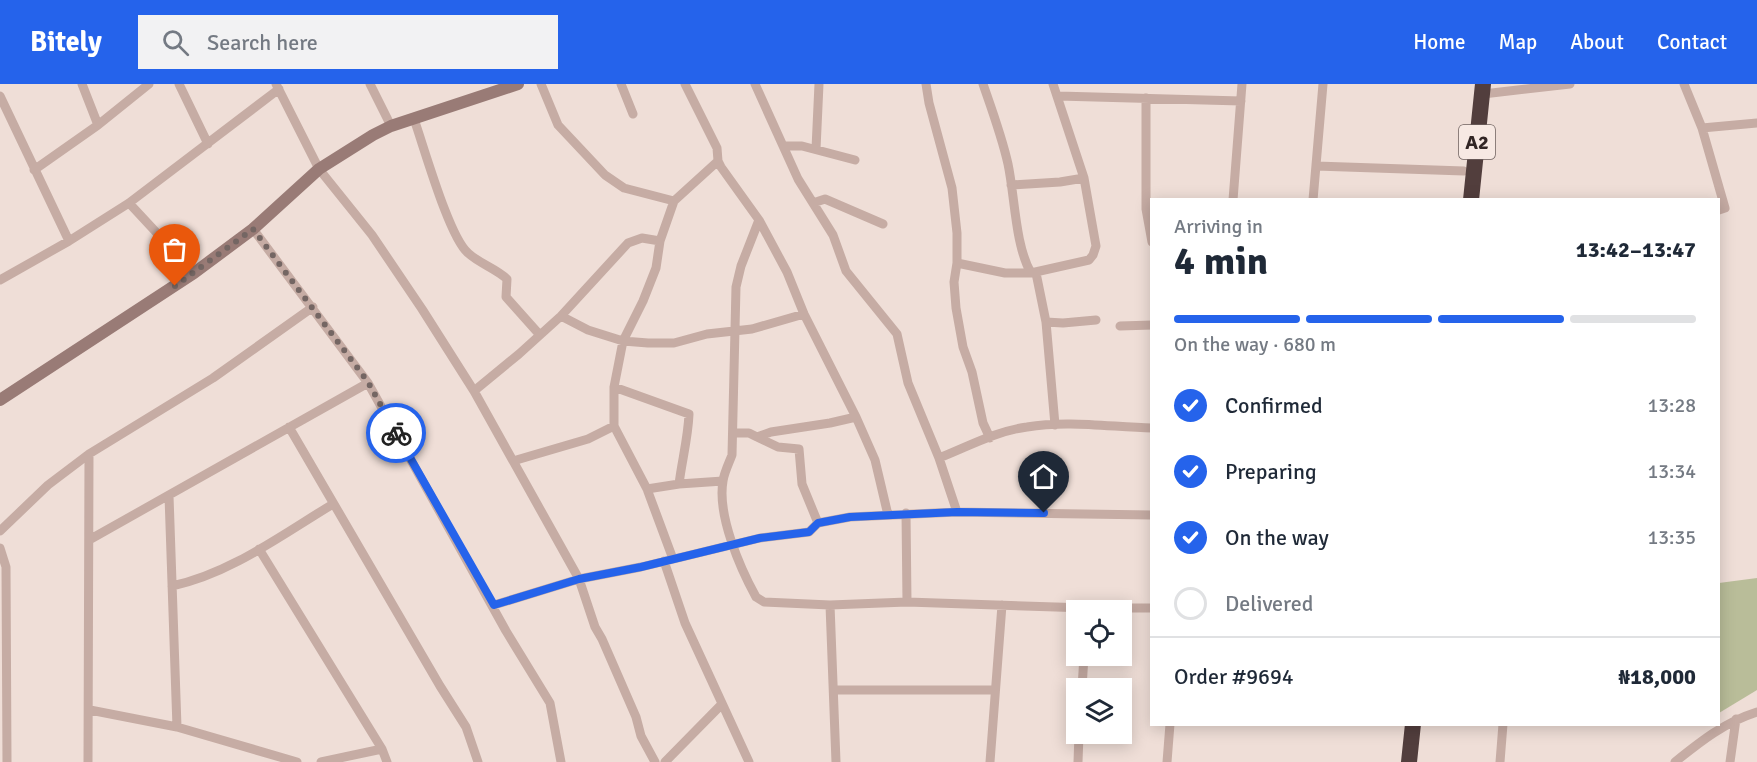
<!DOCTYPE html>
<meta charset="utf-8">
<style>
:root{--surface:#fff;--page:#f2f2f3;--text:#1f2937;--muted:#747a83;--line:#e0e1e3;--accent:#2563eb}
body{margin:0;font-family:Signika,sans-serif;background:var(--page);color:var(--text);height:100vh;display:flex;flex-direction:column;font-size:22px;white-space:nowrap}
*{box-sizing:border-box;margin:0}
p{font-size:20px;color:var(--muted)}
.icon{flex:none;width:33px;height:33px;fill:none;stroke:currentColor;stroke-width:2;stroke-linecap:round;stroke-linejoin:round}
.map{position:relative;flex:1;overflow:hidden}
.sheet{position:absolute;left:1150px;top:114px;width:570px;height:528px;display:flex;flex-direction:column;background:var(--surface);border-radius:0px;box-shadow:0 3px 15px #0003}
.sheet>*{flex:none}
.buttons{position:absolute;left:1066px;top:516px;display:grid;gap:12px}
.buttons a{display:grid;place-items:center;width:66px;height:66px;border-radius:0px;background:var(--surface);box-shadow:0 3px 15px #0003;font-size:30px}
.pin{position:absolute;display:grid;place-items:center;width:51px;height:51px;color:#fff;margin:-62px -26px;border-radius:50% 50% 50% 0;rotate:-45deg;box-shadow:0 0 6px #0007}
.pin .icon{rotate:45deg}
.courier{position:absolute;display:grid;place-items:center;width:60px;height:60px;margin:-30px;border:4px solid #2563eb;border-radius:50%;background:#fff;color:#222;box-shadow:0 2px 8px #0007}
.summary em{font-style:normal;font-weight:700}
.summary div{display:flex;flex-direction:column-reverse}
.summary{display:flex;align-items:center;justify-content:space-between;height:102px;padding:0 24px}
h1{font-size:39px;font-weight:700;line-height:45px}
.bar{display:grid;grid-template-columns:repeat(4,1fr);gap:9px 6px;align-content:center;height:72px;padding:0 24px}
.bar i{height:8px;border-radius:4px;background:var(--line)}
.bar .selected{background:var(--accent)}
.bar p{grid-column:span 4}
.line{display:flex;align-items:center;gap:15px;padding:0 24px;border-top:2px solid var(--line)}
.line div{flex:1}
ol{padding:0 24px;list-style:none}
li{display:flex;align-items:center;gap:18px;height:66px}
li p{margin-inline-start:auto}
li .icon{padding:6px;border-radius:50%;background:var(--accent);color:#fff;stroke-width:4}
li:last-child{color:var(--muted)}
li i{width:33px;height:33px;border:3px solid var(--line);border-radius:50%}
header{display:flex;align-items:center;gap:36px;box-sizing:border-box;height:84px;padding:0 30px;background:var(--accent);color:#fff}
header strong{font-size:28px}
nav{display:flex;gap:33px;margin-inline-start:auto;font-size:21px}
.search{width:420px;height:54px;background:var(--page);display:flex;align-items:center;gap:15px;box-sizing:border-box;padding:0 21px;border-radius:0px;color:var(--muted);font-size:22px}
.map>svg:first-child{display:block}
.green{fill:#b9bd99}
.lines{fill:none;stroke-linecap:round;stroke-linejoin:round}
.street{stroke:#c6aca4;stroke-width:9}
.secondary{stroke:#997b76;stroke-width:12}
.highway{stroke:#523e3d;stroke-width:16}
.done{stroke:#746663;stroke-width:6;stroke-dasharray:0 10.8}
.route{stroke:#2563eb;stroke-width:8}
.labels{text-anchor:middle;stroke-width:6;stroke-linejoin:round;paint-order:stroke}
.shield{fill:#f7e9e3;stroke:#6d605e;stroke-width:1.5}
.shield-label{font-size:20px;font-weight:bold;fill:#322625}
</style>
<header>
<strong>Bitely</strong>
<div class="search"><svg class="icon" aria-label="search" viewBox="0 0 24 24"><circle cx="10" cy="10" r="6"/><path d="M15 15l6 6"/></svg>Search here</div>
<nav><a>Home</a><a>Map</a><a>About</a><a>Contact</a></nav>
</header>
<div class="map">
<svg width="1757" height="678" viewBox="0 0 1757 678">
<rect width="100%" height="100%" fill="#efded7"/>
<!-- green -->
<path class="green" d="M1757,494V606L1719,629V499Z"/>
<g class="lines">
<!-- street -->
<path class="street" d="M82,0L98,41
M179,0L208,60
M276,0L319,85L372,151L422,225L474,307L579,495L595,543L602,555L636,633L641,652L655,678
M370,0L391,42
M541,0L558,41L605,91L624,104L674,117
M621,0L633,30
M685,0L717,64L718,77L721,83L759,136L787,188L804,230L856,333L875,376L888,431
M755,0L798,95L833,151L846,187L897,250L908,299L939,374L957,428
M926,0L929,19L952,104L957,149V179L954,198L956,224L963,263L972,288L983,339L990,354
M983,0C992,26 1002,53 1008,80C1015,113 1015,161 1031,189
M1684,0L1702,44L1725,124L1719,126
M1483,10L1570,0
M0,12L69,157
M1058,12L1241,17
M1146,14V125L1152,158
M414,35C424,63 449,153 468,169C480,180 495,184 507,195L506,213L539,250
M1702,44L1757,39
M784,62H802L855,76
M816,65L819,0
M1316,82L1464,87
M34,86L98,41L149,0
M1011,101L1060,98L1084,94
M1233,116L1242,0
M1313,116L1323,0
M129,119L194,189
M813,119L825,115L883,140
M759,136L741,182L736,203L732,371C729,379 724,389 723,397C717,431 740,484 756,513L764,518L830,521L907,518L1087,524H1152
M253,145L368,299L506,547L550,619L561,678
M957,179L1005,189H1031L1089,176L1093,171L1096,162L1084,94L1053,0
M1036,189L1046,238L1055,341
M0,196L69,157L129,119L279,5
M561,232L588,246L623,257L648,259H674L707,250L752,245L804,230
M1046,238L1063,239L1096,236
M1120,242L1152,241
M614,303L689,330C688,354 682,376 679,400
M474,307L519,270L561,232L628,159L642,154L660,157
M289,343L440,602L466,643L478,678
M733,349H749L757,353L771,348L830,339L856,333
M757,353L778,363L799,365L802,400L818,439
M939,374C967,363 996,347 1027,343C1067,336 1111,343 1152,344
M513,377L588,355L614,342
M647,405L679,400L723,397
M169,412L177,643
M906,429L907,518
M0,447L48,401L89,370L213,294L313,223
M89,456L368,299
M0,464L6,483L7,678
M259,465L382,665L387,678
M673,475L647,405L614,342V303L623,257L643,217L656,184L660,157L674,117L718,77
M664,477L685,539L749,678
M172,502C230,490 283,450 333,420
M494,521L579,495L641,483L760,454L809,448L818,439L850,433L957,428L1152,431
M830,521L836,678
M1082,604L1084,572
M835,606H995
M90,626L177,643L297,678
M88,678L89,370
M321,678L382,665
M665,678L722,620
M990,678L1002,521
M1078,678L1079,650
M1167,678L1170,640
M1500,678L1503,640
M1675,678C1701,657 1725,638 1757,628
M1730,678L1736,635"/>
<!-- secondary -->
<path class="secondary" d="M0,316L194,189L253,145L319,85L373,51L391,42L518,0"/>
<!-- highway -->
<path class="highway" d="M1471,116L1483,0
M1409,678L1413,640"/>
</g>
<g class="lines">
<!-- done -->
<path class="done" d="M175,202L253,145L368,298L396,349"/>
<!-- route -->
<path class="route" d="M396,349L494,521L579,495L641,483L760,454L809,448L818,439L850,433L957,428L1044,429"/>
</g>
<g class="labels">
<!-- shield labels -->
<rect class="shield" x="1459" y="41" width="36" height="34" rx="4.5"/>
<g class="shield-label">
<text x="1477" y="65">A2</text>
</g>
</g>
</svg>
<div class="buttons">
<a><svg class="icon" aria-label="locate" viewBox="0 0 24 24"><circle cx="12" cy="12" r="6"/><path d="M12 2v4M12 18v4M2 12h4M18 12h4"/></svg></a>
<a><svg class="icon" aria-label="layers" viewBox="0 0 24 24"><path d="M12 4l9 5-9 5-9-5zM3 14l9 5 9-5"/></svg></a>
</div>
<div class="pin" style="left:175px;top:202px;background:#ea580c"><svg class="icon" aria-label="bag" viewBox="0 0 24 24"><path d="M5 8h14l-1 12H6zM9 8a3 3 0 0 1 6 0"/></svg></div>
<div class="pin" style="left:1044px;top:429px;background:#1f2937"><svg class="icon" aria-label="home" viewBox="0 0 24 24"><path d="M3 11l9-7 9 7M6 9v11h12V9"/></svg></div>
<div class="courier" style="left:396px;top:349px"><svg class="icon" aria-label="bike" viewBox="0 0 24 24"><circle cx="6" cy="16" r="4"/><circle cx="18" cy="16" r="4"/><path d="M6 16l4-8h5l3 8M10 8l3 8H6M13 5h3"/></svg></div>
<section class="sheet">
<div class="summary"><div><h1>4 min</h1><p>Arriving in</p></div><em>13:42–13:47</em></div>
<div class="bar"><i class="selected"></i><i class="selected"></i><i class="selected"></i><i></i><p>On the way · 680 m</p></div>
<ol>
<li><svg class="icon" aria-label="check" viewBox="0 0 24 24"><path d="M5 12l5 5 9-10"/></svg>Confirmed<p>13:28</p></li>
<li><svg class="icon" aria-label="check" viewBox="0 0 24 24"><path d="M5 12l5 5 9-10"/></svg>Preparing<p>13:34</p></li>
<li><svg class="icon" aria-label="check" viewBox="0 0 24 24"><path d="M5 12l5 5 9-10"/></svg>On the way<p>13:35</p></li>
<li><i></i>Delivered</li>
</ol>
<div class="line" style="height:78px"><div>Order #9694</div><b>₦18,000</b></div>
</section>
</div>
